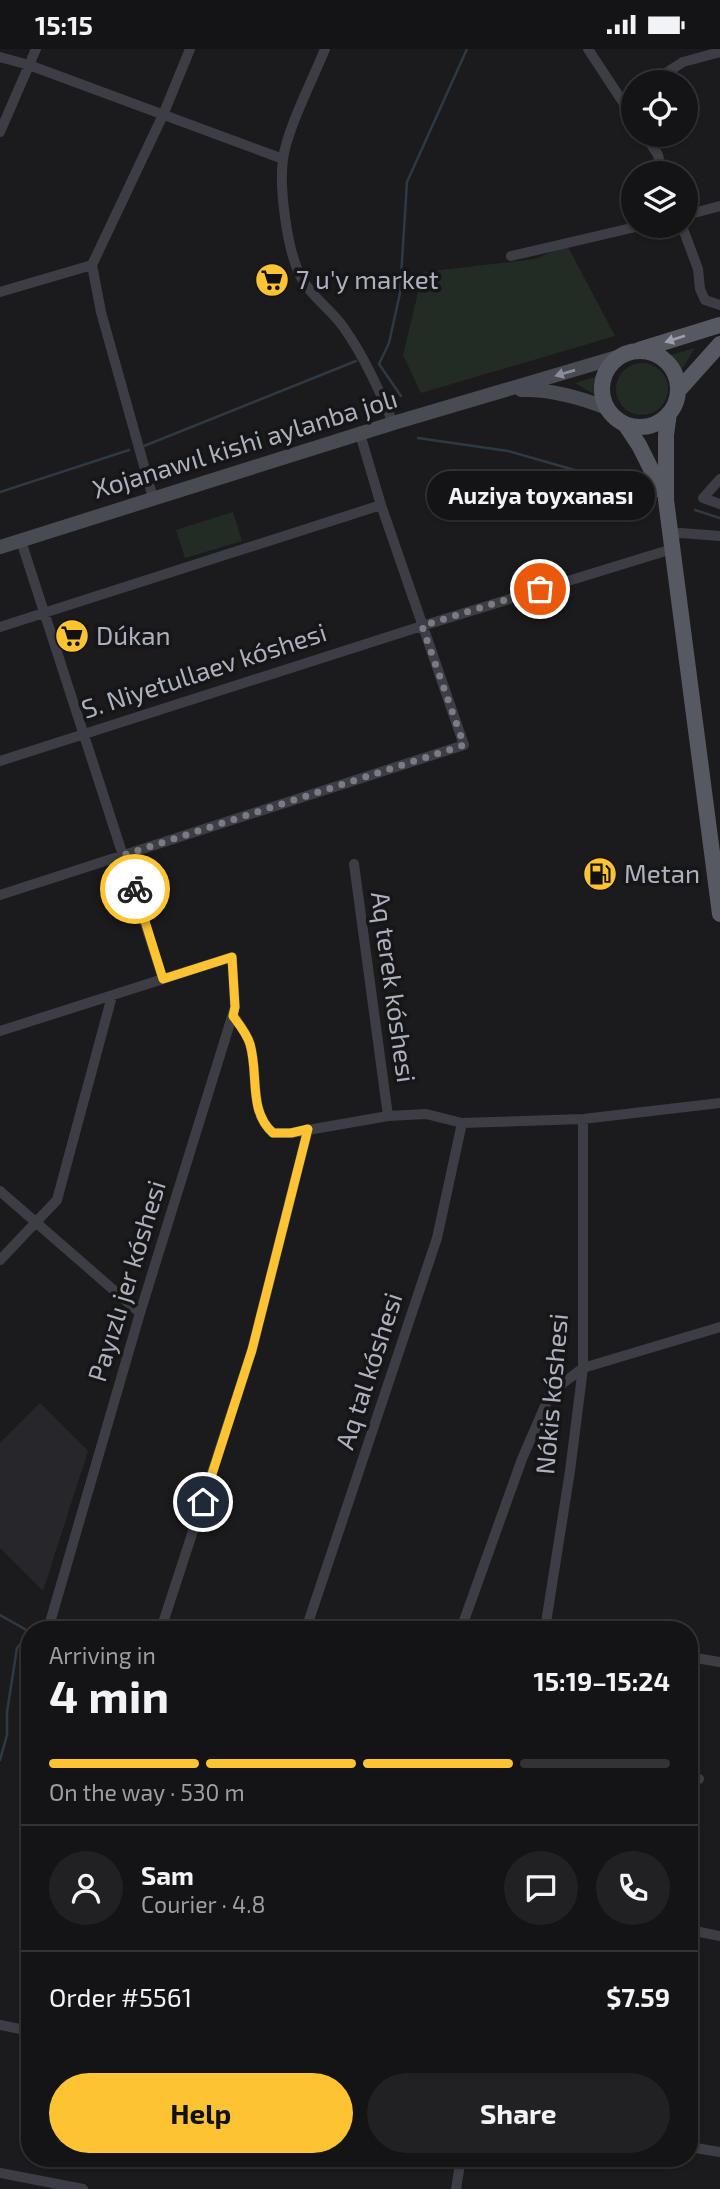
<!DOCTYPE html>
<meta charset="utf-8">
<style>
:root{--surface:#141416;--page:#212123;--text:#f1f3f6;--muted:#9d9ea1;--line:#333335;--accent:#fdc333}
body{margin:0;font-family:"Exo 2",sans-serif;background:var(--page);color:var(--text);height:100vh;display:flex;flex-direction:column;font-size:26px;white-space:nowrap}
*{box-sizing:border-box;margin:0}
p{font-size:23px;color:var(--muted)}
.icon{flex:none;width:38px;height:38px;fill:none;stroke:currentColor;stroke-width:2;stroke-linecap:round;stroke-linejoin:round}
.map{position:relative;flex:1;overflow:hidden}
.panel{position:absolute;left:21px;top:1572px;width:677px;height:546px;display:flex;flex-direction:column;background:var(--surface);border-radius:28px;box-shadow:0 2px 5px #0004,0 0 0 2px var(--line)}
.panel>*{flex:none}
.tools{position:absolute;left:621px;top:21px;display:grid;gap:14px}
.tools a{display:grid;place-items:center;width:77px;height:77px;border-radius:50%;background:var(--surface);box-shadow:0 2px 5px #0004,0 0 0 2px var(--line);font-size:35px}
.pin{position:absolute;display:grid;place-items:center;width:60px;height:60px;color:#fff;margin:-30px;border:4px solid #fff;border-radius:50%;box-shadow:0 2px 7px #0007}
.courier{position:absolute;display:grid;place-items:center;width:70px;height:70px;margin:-35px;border:5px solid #fdc333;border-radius:50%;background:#fff;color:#222;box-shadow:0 2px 9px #0007}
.bubble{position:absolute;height:49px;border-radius:24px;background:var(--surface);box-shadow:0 2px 5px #0004,0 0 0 2px var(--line);font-size:23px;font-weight:700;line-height:49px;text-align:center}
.overview em{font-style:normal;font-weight:700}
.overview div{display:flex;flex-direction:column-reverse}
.overview{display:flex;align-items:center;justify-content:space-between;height:119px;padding:0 28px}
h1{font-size:46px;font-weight:700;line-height:52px}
.bar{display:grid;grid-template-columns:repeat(4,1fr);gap:10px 7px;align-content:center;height:84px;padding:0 28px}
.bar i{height:9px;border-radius:5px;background:var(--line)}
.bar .current{background:var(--accent)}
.bar p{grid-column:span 4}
.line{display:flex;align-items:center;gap:18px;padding:0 28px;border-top:2px solid var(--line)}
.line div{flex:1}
.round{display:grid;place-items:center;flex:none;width:74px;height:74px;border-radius:37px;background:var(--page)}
.action{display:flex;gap:14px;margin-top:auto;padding:14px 28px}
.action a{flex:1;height:80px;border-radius:42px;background:var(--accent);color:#111;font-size:28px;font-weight:700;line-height:80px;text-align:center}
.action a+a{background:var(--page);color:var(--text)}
.status{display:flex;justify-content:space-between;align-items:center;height:49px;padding:0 35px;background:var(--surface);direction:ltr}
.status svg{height:19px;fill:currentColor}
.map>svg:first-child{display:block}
.built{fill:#27272b}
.green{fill:#222c24}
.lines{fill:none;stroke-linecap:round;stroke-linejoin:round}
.stream{stroke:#2f3943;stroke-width:2.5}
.minor{stroke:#3d3e45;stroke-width:10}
.secondary{stroke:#494b53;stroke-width:14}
.primary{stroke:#575962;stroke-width:16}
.oneway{fill:#9c9fab}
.oneway2{fill:#8a8d98}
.done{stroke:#7a7c85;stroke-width:7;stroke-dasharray:0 12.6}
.route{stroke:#fdc333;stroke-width:9}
.labels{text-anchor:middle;stroke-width:7;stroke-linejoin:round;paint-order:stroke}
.poi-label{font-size:26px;fill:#adb1bd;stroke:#161619;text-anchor:start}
.street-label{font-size:26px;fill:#adb1bd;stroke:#161619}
</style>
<div class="status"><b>15:15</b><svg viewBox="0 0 49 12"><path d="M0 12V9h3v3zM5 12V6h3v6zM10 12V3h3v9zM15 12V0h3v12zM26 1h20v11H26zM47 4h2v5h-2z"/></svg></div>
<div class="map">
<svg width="720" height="2140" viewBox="0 0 720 2140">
<rect width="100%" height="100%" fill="#1b1b1d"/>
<!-- built -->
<path class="built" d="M40,1354L88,1402L43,1542L0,1499V1394Z"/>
<!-- green -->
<path class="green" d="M567,196L615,287L421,344L403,306L423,223L535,210Z
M695,299L679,325L674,315L663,308Z
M616 340a26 26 0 1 1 52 0a26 26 0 1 1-52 0Z
M601,326L597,336V347L575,334Z
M233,463L242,492L185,509L176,481Z"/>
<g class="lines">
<!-- stream -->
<path class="stream" d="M401,347L379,315L389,294L400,244L407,133L467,0
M418,389L508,402L578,422L635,442
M144,397L356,312
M0,443L129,401
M695,461L720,469
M0,1566L30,1583
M0,1711L7,1686V1663L17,1599L30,1583"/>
<!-- minor -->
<path class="minor" d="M325,0C313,30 287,80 283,110C279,139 287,200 300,226C310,247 331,260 344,279C365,309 379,341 393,374
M588,0L634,70
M0,8L29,16L283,110
M652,33L683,13L720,3
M0,83L36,0
M645,86L658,106L662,124
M686,166L720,157
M682,177L698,220L700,240L705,251L720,256
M511,207L640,177
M92,216L101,263L153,449
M92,216L163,66L190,0
M0,243L92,216
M720,430L703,449L720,455
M670,486L681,484L720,487
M21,492L163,930
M0,578L381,456
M0,712L422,577L672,500
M354,815L388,1067
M0,846L464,696L381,456L360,385
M233,966C239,975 247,985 250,995C259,1025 248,1062 273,1084H291L388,1067L426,1065L462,1074L583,1070L720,1054
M0,982L232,908L235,958L140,1264L51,1570
M0,1142L140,1264
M0,1211L57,1151L112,947
M161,1580L252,1301L308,1080
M306,1580L437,1189L462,1074
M461,1580L522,1410L551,1343L583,1319L720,1278
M545,1580L570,1422L583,1319V1070
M690,1608L720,1613
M690,1728L699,1730
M690,1881L720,1887
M0,1976L30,1982
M690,2098L720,2103
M0,2124L83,2140
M456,2140L461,2109"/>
<!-- secondary -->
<path class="secondary" d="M521,341C551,340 579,348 607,359
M0,498L397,373L624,306"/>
<!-- primary -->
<path class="primary" d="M639,301L720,276
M602 340a38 38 0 1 1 76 0a38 38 0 1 1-76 0Z
M678,342L720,295
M669,364L666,386V451L720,865
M625,375L639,396L662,442"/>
</g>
<!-- one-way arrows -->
<defs><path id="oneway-solid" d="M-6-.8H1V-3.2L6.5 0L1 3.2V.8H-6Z" transform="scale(1.75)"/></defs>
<use class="oneway" href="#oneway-solid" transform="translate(675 290) rotate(162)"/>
<use class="oneway2" href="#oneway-solid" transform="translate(565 324) rotate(164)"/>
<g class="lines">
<!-- done -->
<path class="done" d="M135,840L124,806L464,696L422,577L540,540"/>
<!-- route -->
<path class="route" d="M135,840L163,930L232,908L235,958L233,967C239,975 247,985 250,995C259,1026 248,1062 273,1084H291L308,1080L252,1301L203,1453"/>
</g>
<!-- icons -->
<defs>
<g id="supermarket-disc" transform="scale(1.75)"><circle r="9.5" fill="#fdc333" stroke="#161619"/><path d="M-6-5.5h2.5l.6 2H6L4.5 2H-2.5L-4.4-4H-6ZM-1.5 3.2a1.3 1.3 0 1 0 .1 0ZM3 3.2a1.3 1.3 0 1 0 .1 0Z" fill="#111"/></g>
<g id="fuel-disc" transform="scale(1.75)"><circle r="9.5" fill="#fdc333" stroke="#161619"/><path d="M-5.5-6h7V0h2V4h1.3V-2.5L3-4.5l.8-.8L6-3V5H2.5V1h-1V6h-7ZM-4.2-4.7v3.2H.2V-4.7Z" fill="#111"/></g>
</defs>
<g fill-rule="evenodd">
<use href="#supermarket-disc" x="272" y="231"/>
<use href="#supermarket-disc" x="72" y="587"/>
<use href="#fuel-disc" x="600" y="825"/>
</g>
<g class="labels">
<!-- poi labels -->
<g class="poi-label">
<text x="296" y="240">7 u'y market</text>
<text x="96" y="596">Dúkan</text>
<text x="624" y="834">Metan</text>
</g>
<!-- street labels -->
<g class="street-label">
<text transform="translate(245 395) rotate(-17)" y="9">Xojanawıl kishi aylanba jolı</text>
<text transform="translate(204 622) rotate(-18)" y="9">S. Niyetullaev kóshesi</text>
<text transform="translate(393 938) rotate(82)" y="9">Aq terek kóshesi</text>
<text transform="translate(127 1232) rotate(-73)" y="9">Payızlı jer kóshesi</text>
<text transform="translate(369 1322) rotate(-72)" y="9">Aq tal kóshesi</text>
<text transform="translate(552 1345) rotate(-85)" y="9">Nókis kóshesi</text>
</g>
</g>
</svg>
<div class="tools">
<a><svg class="icon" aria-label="locate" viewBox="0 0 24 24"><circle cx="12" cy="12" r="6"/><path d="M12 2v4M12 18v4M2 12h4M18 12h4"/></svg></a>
<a><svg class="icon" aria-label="layers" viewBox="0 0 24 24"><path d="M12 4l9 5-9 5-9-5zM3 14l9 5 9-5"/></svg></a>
</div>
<div class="pin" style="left:540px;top:540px;background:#ea580c"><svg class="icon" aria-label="bag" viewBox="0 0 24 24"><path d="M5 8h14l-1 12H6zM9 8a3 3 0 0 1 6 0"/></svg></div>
<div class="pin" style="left:203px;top:1453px;background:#1f2937"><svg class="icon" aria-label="home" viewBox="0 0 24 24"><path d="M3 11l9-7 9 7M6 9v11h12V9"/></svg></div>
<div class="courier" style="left:135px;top:840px"><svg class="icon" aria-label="bike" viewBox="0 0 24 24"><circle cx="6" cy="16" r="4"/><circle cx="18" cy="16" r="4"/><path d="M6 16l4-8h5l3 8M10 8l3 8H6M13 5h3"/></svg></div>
<div class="bubble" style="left:427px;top:422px;width:228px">Auziya toyxanası</div>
<section class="panel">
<div class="overview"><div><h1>4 min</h1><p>Arriving in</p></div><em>15:19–15:24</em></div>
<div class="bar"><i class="current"></i><i class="current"></i><i class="current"></i><i></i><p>On the way · 530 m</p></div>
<div class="line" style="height:126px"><a class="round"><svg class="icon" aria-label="person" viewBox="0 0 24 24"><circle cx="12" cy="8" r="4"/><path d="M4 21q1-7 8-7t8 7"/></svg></a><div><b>Sam</b><p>Courier · 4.8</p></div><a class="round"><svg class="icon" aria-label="chat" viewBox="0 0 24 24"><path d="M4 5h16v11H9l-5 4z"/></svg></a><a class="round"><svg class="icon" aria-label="phone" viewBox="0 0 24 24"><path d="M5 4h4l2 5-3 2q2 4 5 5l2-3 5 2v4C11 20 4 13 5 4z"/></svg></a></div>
<div class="line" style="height:91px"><div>Order #5561</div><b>$7.59</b></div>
<div class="action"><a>Help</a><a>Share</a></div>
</section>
</div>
